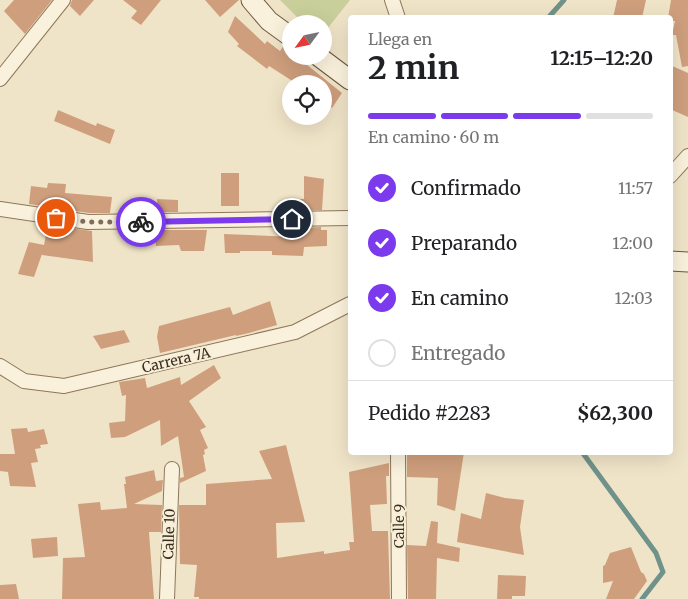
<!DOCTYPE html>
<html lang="es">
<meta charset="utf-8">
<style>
:root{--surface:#fff;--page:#f2f2f2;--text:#202124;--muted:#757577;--line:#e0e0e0;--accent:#7c3aed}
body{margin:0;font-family:Merriweather,serif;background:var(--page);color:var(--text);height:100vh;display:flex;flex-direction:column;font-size:19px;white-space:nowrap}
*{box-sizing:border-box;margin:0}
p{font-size:16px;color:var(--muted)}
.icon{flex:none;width:28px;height:28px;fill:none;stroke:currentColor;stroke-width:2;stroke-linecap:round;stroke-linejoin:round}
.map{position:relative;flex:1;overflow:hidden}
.panel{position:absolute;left:348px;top:15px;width:325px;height:440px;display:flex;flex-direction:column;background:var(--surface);border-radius:5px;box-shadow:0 5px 20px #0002}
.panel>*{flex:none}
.needle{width:32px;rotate:237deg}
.tools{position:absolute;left:282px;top:15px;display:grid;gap:10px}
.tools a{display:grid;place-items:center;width:50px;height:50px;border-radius:50%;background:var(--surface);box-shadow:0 5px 20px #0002;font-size:25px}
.pin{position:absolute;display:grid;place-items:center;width:42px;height:42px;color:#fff;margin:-21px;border:2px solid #fff;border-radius:50%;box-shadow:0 1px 5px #0007}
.courier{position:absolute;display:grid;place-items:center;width:50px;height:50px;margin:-25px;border:4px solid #7c3aed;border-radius:50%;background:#fff;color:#222;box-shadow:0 1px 6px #0007}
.overview em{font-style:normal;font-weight:700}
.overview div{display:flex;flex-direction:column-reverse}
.overview{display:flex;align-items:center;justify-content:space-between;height:85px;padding:0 20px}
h1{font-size:32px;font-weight:700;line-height:38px}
.bar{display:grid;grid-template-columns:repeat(4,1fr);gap:8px 5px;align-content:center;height:60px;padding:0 20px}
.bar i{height:6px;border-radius:4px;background:var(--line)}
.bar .active{background:var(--accent)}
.bar p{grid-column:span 4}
.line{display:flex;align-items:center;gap:12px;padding:0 20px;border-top:1px solid var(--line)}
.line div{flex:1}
ol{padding:0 20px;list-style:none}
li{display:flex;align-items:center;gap:15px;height:55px}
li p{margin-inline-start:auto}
li .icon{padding:5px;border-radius:50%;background:var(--accent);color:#fff;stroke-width:4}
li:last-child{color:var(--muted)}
li i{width:28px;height:28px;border:2px solid var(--line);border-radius:50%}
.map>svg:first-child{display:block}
.green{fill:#c9cf9b}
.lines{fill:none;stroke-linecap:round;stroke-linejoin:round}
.stream{stroke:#6f938a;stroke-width:5}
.building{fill:#cf9f7d}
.street-casing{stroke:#8d765c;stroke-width:16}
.secondary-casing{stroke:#6f573f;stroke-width:21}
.street{stroke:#faf1dc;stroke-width:14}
.secondary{stroke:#faf1dc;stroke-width:19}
.done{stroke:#7c6e5b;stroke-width:5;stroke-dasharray:0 9}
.route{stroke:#7c3aed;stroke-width:6}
.labels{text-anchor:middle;stroke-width:4;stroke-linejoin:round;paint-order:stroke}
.street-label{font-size:14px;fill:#3d2e20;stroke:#f7eed8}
</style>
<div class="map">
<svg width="688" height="599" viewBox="0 0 688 599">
<rect width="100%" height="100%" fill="#f0e4c8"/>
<!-- green -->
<path class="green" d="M280,0H350L324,33V24H304Z"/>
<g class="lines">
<!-- stream -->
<path class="stream" d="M548,18L564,0
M582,452L656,553L663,572L642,599"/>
</g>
<!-- building -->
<path class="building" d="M14,0H52L25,34L4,11Z
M72,0H94L80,16L70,6Z
M123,0H161L141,25L131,18L137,11Z
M205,0H239L220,17Z
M617,0H646L642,18H613Z
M671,0H688V66L682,67L676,35H672L675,21H670V18H668Z
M235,16L265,44L267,41L280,51L284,45L291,52V56H296L342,93L332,108L324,102V84H304L298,78L294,82L269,66L267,69L237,46L239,44L228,32Z
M670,65L688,73V117L670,109Z
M58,110L96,126L97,123L115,130L110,144L54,121Z
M221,173H239V206H221Z
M304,176L324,179L322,210H301L300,199H304Z
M48,183L66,184L65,193L112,197L110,213H89L29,204L31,186L47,188Z
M157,199L178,200V212H158Z
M48,225L92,231L93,262L42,255V254L34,277L18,274L29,242L44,245Z
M321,227V230H327V246L304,247L303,256L272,255V251H240V253H225L224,234L295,237V231H301V228Z
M157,230H207L204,251H181L179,245L156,246L154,231H157Z
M270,301L277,325L249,333L236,336V335L160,353L157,337L159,326L230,307L233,315Z
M124,330L130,342L101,349L93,336Z
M214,365L221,378L189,401L206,427L200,430L208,448L204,450L205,454L203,455L206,471L180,483V478L184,477L178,436L161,446L160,420L125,437L111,438L109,423L125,421L126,395L122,396L119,382L145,378L147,388L180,377L181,385Z
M27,428L28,432L44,429L48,444L40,445L41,448L35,449L38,462L31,463L36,487L10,486L8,472L0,471V454H15L11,429Z
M286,445L305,522L276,523L277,558L324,551V554L350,550L349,542H354L349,472L389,463V476H386L387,504L370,505L372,531H388L390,599H199V597H194L197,565L180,564L179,505H206V484L272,479L259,451Z
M407,452H464L455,511L437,505L438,478L407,477Z
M154,470L156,481L163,480L162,491L134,504L162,505L161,532H149L154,599H62L63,558L85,557L78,504L100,502L101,510L127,508L124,484H126L125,477Z
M486,493L505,498L524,500L520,527L524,555L457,542L461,513L481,519Z
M431,521L438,522L437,543L460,548L459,562L437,558L436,599H408L407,545L426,546Z
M57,537L58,556L33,558L31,539Z
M631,547L641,572L644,574L647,581L634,599H606L613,581L603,583V566L605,565L610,553Z
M498,575L526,576L525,596H512V599H497Z
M16,584L19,599H0V585Z"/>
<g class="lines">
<!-- street casing -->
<g class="street-casing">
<path id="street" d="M392,0L398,18
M0,79L63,0
M670,176L688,156
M0,209L88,222L350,218
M0,366L24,381L64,386L295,332L350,304
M398,452L399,599
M167,599L172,469"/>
</g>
<!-- secondary casing -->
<g class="secondary-casing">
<path id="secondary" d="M251,0L269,21L291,37
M318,56L350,80
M670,261L688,262"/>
</g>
<!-- street -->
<use href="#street" class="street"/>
<!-- secondary -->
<use href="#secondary" class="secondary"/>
</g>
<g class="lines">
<!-- done -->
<path class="done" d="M56,218L88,222H141"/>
<!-- route -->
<path class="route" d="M141,222L292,219"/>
</g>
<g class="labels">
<!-- street labels -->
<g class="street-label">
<text transform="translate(176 360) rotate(-13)" y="5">Carrera 7A</text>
<text transform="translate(399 526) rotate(-90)" y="5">Calle 9</text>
<text transform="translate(169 534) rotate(-88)" y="5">Calle 10</text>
</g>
</g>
</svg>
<div class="tools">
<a><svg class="needle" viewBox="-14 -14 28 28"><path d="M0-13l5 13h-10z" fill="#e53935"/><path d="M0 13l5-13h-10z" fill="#757577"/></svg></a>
<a><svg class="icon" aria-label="locate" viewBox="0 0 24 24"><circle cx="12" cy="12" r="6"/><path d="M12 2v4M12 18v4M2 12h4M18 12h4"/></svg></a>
</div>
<div class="pin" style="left:56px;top:218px;background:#ea580c"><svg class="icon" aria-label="bag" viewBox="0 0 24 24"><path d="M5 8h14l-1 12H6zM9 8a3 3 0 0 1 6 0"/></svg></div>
<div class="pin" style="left:292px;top:219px;background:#1f2937"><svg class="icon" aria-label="home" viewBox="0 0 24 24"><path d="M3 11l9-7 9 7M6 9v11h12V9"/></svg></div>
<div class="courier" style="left:141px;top:222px"><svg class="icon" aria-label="bike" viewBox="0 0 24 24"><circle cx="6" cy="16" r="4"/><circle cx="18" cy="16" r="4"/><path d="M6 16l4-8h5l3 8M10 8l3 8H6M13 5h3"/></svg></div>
<section class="panel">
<div class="overview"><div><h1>2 min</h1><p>Llega en</p></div><em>12:15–12:20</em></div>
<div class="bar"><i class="active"></i><i class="active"></i><i class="active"></i><i></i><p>En camino · 60 m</p></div>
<ol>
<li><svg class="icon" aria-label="check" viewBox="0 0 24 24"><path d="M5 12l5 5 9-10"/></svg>Confirmado<p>11:57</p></li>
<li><svg class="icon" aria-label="check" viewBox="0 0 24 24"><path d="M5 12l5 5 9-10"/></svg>Preparando<p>12:00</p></li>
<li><svg class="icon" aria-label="check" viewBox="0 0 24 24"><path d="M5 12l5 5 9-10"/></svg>En camino<p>12:03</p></li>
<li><i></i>Entregado</li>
</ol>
<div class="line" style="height:65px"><div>Pedido #2283</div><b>$62,300</b></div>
</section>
</div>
